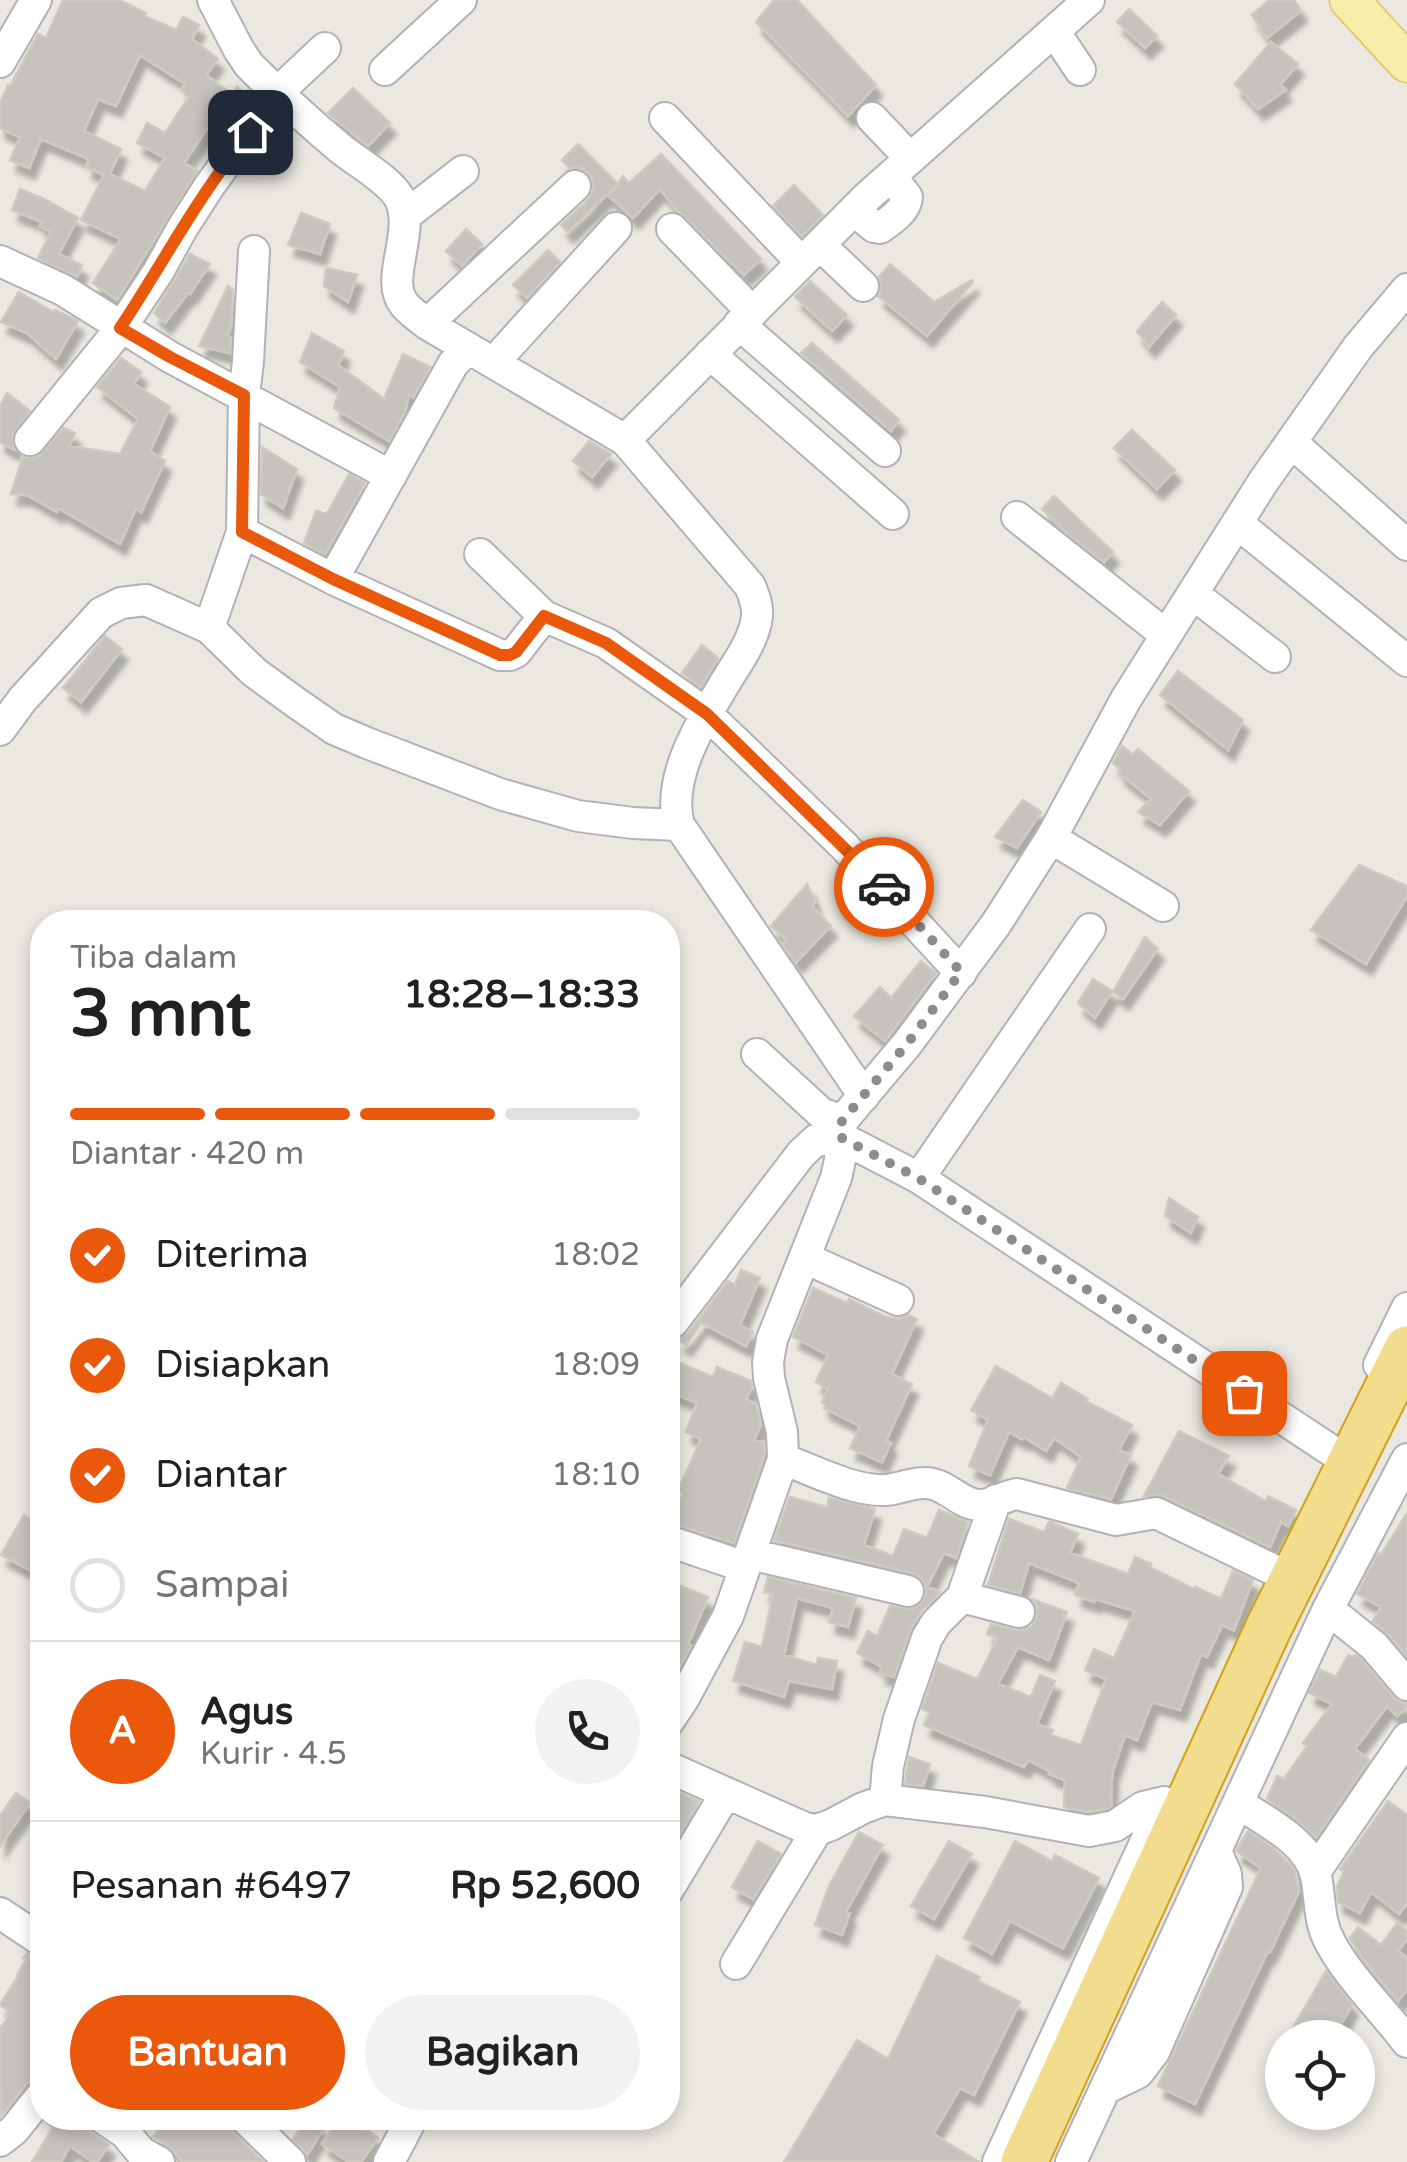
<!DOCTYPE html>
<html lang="id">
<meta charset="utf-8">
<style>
:root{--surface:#fff;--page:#f2f2f2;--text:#202124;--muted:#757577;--line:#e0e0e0;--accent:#ea580c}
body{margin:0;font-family:"Varela Round",sans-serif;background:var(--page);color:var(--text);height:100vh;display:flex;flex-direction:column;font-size:38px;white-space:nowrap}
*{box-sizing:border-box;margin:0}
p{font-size:32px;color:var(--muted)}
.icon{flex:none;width:55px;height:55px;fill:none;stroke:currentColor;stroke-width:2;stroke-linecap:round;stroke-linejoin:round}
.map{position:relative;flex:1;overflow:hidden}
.details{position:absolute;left:30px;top:910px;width:650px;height:1220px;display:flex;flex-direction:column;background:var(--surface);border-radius:40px;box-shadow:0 5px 15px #0003}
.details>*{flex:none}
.controls{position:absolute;left:1265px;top:2020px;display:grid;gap:20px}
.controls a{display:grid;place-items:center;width:110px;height:110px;border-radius:50%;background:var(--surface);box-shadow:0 5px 15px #0003;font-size:50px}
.pin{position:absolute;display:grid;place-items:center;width:85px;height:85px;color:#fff;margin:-42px;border-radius:20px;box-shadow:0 5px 15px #0006}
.courier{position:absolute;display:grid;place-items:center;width:100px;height:100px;margin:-50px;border:8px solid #ea580c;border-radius:50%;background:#fff;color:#222;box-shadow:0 2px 12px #0007}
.headline em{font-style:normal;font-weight:700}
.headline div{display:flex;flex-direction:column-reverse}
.headline{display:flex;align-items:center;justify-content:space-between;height:170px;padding:0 40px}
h1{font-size:65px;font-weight:700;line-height:75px}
.bar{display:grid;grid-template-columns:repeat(4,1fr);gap:15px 10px;align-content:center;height:120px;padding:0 40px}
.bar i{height:12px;border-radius:8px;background:var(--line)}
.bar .selected{background:var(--accent)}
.bar p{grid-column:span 4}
.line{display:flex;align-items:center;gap:25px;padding:0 40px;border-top:2px solid var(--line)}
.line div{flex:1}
.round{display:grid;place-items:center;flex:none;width:105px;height:105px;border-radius:52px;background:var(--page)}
ol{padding:0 40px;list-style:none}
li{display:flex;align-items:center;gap:30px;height:110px}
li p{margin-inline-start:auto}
li .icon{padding:10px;border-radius:50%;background:var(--accent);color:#fff;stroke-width:4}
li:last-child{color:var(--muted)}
li i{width:55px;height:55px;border:5px solid var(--line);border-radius:50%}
.primary-button{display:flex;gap:20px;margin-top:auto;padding:20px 40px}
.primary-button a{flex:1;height:115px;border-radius:60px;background:var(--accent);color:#fff;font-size:40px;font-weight:700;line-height:115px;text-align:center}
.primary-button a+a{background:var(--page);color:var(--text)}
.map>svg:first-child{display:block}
.building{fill:#c6c2be;stroke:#cecabf;stroke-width:2.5;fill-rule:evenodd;filter:url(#shadow)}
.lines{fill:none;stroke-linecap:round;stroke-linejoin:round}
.minor-casing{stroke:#b1b2b7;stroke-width:34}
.major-casing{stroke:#e2c361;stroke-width:41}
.highway-casing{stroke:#d5a015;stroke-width:49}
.minor{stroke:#fff;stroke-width:30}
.major{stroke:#f6eda9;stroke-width:38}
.highway{stroke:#f2dd8f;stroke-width:45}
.done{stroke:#8c8c8d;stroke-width:10;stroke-dasharray:0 18}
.route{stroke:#ea580c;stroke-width:12}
</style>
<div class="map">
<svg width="1407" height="2162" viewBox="0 0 1407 2162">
<defs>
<filter id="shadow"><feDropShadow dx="6" dy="11" stdDeviation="2.5" flood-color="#0004"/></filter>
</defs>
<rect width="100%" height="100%" fill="#eae8e0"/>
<!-- building -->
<path class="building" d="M63,0H119L146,13L144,16L176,30L183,17L199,25L192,39L218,59L206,75L232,94L237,87L251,97L228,128L214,118L184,163L197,171L117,300L93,283L121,239L81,220L104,175L86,167L89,159L41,139L29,168L10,160L20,137L0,128V103L8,85L10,86L38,34L46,38ZM140,55L185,84L181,90L189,97L165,133L147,123L137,143L165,158L145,191L110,174L121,149L84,131L98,99L116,106Z
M774,0H797L876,85L848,116L756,22Z
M1269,0H1294L1301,11L1267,38L1252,15Z
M1129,9L1157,36L1145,48L1117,22Z
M1271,42L1298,64L1280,85L1286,90L1258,109L1235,84Z
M353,88L390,123L368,146L328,113Z
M578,144L618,184L623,176L629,183L661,154L761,259L744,275L677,210L660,189L633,218L609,196L617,185L568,232L561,225L588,200L593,191V181L588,173L580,168H570L562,160Z
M794,185L823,215L802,236L773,206Z
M20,189L44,199L78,218L59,254L82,265L77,277L38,258L51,232L40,226L42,222L12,210Z
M301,213L330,224L320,254L288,245Z
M466,229L482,244L462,266L446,251Z
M548,250L560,262L527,298L513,285Z
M190,254L210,264L190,294L188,293L165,323L154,313Z
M890,264L934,302L972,280L973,282L927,336L878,296L881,289L879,277Z
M326,268L357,275L348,302L324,286Z
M810,281L847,315L832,331L795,297Z
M228,286L233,290L231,326L228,336L231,338L230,353L199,346Z
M19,292L53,312L55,310L78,321L56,359L27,333L1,322Z
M1162,302L1176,315L1149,347L1137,331Z
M312,333L344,351L338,365L384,399L403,354L430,367L413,397L409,394L405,412L389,441L334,408L340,387L300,362Z
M812,343L899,420L891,431L801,353Z
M121,358L141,372L134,384L170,407L150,451L165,461L141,512L136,508L120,544L58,508L57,512L27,495L11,494L23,457H38L64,428L75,433L69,446L120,454L138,419L97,387Z
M7,393L30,411L12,436L15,450L0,442V406Z
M1132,430L1175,470L1157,489L1114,448Z
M589,441L611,454L592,477L573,461Z
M262,447L297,469L283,508L261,494Z
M349,474L365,483L325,554L304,543L316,511L327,514Z
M1054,496L1113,552L1104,562L1067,533L1042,509Z
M105,636L122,649L81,702L63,688Z
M702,645L718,658L701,687L682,673Z
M1178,671L1243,720L1228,750L1160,695Z
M1122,746L1133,755L1138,749L1189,791L1160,825L1138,812L1151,799L1119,773L1121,770L1113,763Z
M1023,800L1041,812L1017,848L995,837Z
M1359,865L1407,886V896L1366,964L1311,930Z
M807,884L815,902L812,906L831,926L796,962L783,944L787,941L771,926Z
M1145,937L1158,949L1123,999L1113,992Z
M921,961L936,973L885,1041L854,1016L880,987L891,998Z
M1093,979L1112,991L1095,1018L1078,1003Z
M1169,1198L1198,1217L1191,1233L1165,1216Z
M741,1270L760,1278L740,1325L753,1332L746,1346L701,1323L686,1345L679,1340L688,1333L728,1281L735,1285Z
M813,1288L847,1303L849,1299L886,1317L899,1319L909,1315L917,1319L892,1374L912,1384L886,1441L891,1443L882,1462L850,1448L860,1426L824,1408L826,1405L822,1403L828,1389L816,1382L828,1355L793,1337Z
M668,1358L713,1377L717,1367L751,1381L752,1387L746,1399L756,1404L761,1425L754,1440L764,1442V1456L734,1543L672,1523L683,1493L678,1491L701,1439L686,1432L697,1403L668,1391Z
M996,1366L1052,1398L1061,1383L1088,1399L1086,1401L1132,1425L1119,1450L1131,1455L1111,1499L1067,1488L1081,1457L1054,1438L1046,1451L1024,1437L1022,1439L1009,1432L990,1475L969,1466L988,1420L971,1410Z
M1179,1431L1229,1456L1218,1474L1266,1501L1268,1496L1296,1510L1288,1526L1281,1522L1270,1547L1164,1496H1144Z
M790,1497L827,1507L829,1498L875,1509L864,1545L893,1556L904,1529L927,1538L939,1510L968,1522L956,1558L944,1553L927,1587L940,1592L922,1610L911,1628L894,1677L880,1673L882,1667L857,1653L868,1631L877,1636L890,1606L912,1609L921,1604L926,1594V1585L920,1577L912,1573L774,1540Z
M1407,1513V1656L1388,1634L1373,1621L1381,1607L1357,1594L1378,1553L1381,1555Z
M24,1515L42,1526V1561L36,1573L1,1555Z
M1009,1519L1044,1532L1049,1522H1051L1078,1534L1070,1553L1128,1574L1135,1557L1151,1564L1150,1567L1194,1589L1195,1587L1221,1599L1233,1571L1253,1580L1234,1630L1222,1625L1207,1657L1201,1654L1180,1710L1152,1702L1137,1740L1125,1735L1112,1773L1111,1806L1108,1808L1089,1812L1064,1807L1065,1780L1049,1774L1051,1772L1028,1760L1024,1767L924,1725L930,1712L922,1709L938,1663L977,1679L998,1638L987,1634L991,1624L1015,1630H1023L1032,1626L1037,1616V1606L1032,1599L1067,1612L1049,1660L1018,1647L998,1684L1031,1697L1040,1675L1055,1681L1037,1724L1053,1730L1051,1735L1081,1745L1106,1679L1085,1670L1094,1649L1114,1658L1135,1611L1095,1599L1094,1602L1075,1595L1079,1583L1029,1563L1020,1593L988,1585Z
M768,1577L856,1598L848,1627L829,1622L833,1608L797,1598L784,1655L817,1665L818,1658L837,1661L832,1689L789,1681L784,1697L733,1681L745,1642L762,1647L773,1594L764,1592Z
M668,1581L708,1597L688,1644L691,1646L676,1673L668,1669Z
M1348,1655L1353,1657L1355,1655L1361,1659L1393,1697L1400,1702L1407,1703V1707L1397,1716L1387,1706L1355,1749L1369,1760L1316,1837L1295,1818L1267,1799L1277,1776L1284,1779L1307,1746L1303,1743L1332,1704L1309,1693L1320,1670L1336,1677Z
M909,1757L930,1764L923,1786L905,1784Z
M676,1791L699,1801L668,1854V1806Z
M16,1793L30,1803L0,1846V1816Z
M1388,1801L1407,1815V1903L1399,1914L1371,1892L1360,1913L1338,1902L1337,1887L1344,1872L1340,1869Z
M1248,1831L1273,1848L1290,1864L1295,1872L1299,1891L1270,1952L1268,1951L1195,2104L1158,2086L1261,1868L1236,1851Z
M859,1832L883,1845L846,1912L850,1913L842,1935L815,1925L829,1886Z
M758,1841L781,1854L753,1899L732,1887Z
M949,1841L972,1854L934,1919L911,1906Z
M1015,1841L1052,1861L1055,1855L1099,1878L1063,1948L1010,1921L992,1954L964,1938Z
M1397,1923L1407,1931V1939L1398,1951L1407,1958V1989L1398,2001L1363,1959L1350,1938L1358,1927L1381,1945Z
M27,1953L42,1960V2074L27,2083L1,2116L0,2029L11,2013L0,2005L18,1976L17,1975L26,1960L23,1958Z
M937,1956L980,1977L978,1981L1020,2002L974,2095L960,2088L933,2134L979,2162H784L857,2040L888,2059Z
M1326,1971L1352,2005L1333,2038H1287Z
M48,2118H84L86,2125L92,2133L109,2145L97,2162H93L70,2146L61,2162H32L53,2127L45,2121Z
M170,2118H227L232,2131L263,2162H183L169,2146L153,2137Z
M308,2118L324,2128L307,2155L293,2139Z
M340,2118L362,2131L365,2128L378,2138L361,2162H349L322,2144Z"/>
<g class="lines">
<!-- minor casing -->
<g class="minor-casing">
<path id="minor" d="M213,0L239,50L249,65C279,95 309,122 341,149C357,162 391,181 400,199C416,233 384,279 404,304C410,312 420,318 427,324L625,440L750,586C754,596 758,605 757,616C755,636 742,656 731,673C706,715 665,775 679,825L864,1096
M1054,31L1080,70
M0,62L36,0
M385,70L461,0
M665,118L801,262
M872,118L910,158
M855,211L874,227L880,228C891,220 906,211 907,197L891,176
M405,216L463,171
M672,229L752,312
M820,245L863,286
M0,261L63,290L170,357L391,476
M427,324L575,186
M739,324L885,451
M710,354L893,514
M494,362L616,228
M30,440L121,328L158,272L183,227L210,185L277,93L325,48
M625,440L866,198L1089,0
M1291,442L1407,545
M1017,517L1166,635
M1237,523L1407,661
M242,532L333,579L500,655H510L516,652L544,616L606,643L707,714L844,846L961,973
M480,554L544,616
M333,579L453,364L467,349
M1193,594L1275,657
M209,628L242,532L244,395L248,362L254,251
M0,730L22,700L101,613L121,603L146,600L209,628L254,672L295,702L334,729L367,743L500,794L578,816L633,823L679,825
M1051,838L1163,906
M757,1054L821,1113L842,1121
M919,1178L1090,929
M805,1258L898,1300
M673,1322L801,1154L816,1140L840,1137L919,1178L1335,1453
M1379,1365L1407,1308
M783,1459C812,1470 855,1492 886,1490C899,1489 911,1483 924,1483C946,1482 959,1505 980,1505C992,1505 1004,1496 1017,1494L1116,1520L1156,1513L1276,1571
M668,1541L745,1567
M750,1554L908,1591
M962,1597L1019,1612
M1328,1609L1374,1646L1407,1685
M668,1722L684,1698L728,1616L783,1459L782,1432L769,1378L768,1362L772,1339L836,1178L840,1160L842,1121L907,1044L996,924L1051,838L1126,699L1263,482L1358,347L1407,289
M668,1767L805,1828L817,1830L831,1825L863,1808L885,1800L985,1812L1089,1831L1115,1826L1143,1807L1164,1802
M885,1800L888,1766L899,1719L927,1638L936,1623L962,1597L996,1500
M1238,1803C1265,1821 1309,1842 1316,1876C1321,1900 1318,1922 1331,1944C1351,1980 1382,2009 1407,2042
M1315,1872L1407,1738
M668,1890L726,1793
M0,1913L42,1941
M736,1964L817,1830
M1105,2089L1138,2073L1154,2052L1227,1887L1226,1874L1216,1851
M103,2118L125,2133L141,2152L159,2162
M245,2118L290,2162
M0,2141L14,2130L42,2095
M389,2162L412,2118
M998,2162L1162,1806
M1071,2162L1328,1609L1407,1459"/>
</g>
<!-- major casing -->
<g class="major-casing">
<path id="major" d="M1349,0L1407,63"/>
</g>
<!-- highway casing -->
<g class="highway-casing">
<path id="highway" d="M1024,2162L1268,1629L1407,1349"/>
</g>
<!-- minor -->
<use href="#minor" class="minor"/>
<!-- major -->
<use href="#major" class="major"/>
<!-- highway -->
<use href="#highway" class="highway"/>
</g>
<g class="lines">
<!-- done -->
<path class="done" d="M884,887L961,972L907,1044L842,1121L840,1137L918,1178L1244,1393"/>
<!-- route -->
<path class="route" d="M250,132C236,151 221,169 208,189C177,234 151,282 120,328L170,357L244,395L242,532L333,579L500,655H510L516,652L544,616L606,643L707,714L884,887"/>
</g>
</svg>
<div class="controls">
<a><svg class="icon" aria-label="locate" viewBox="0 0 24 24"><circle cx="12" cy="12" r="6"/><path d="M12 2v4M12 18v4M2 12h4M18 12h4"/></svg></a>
</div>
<div class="pin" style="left:1244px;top:1393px;background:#ea580c"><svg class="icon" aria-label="bag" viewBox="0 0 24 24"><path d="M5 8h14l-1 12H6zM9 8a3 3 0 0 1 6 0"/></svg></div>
<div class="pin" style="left:250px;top:132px;background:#1f2937"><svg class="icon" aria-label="home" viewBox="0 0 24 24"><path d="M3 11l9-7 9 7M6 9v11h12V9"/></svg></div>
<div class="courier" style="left:884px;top:887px"><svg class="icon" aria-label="car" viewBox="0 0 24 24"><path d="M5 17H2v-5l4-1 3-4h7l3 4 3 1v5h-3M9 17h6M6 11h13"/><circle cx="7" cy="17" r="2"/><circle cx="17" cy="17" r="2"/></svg></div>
<section class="details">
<div class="headline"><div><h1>3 mnt</h1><p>Tiba dalam</p></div><em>18:28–18:33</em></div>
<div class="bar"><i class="selected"></i><i class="selected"></i><i class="selected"></i><i></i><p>Diantar · 420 m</p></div>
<ol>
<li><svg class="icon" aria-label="check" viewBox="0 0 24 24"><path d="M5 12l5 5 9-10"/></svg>Diterima<p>18:02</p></li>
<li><svg class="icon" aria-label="check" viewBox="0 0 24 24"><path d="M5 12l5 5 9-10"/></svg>Disiapkan<p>18:09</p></li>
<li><svg class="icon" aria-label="check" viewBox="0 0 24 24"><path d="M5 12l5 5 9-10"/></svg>Diantar<p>18:10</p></li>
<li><i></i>Sampai</li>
</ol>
<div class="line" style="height:180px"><b class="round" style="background:var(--accent);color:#fff">A</b><div><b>Agus</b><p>Kurir · 4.5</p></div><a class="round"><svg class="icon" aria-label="phone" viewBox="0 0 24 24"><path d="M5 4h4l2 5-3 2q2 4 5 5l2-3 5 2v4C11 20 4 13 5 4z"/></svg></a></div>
<div class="line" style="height:130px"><div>Pesanan #6497</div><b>Rp 52,600</b></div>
<div class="primary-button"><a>Bantuan</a><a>Bagikan</a></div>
</section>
</div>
